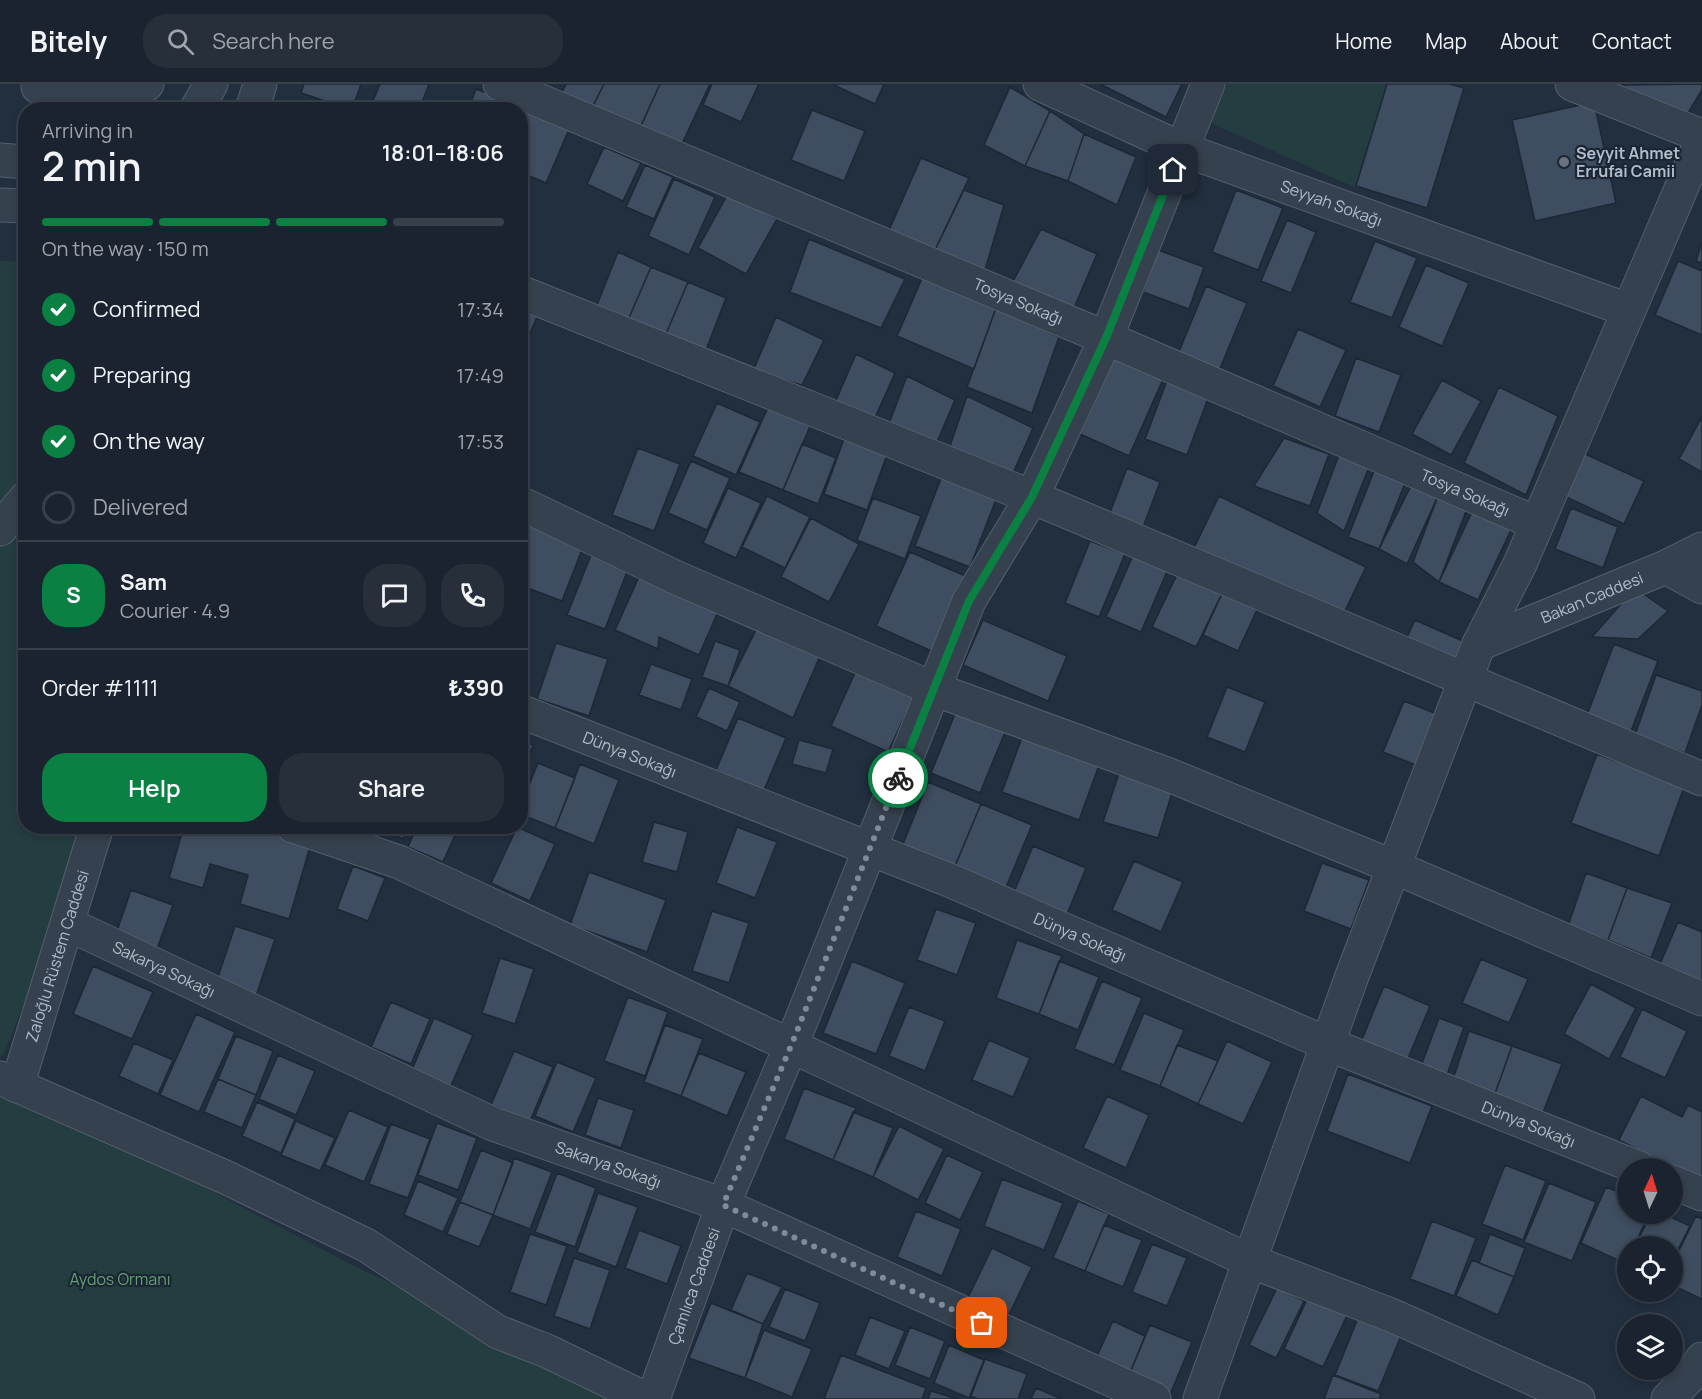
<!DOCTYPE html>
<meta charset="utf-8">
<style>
:root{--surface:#1a232f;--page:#272f3b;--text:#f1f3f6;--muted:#9fa4aa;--line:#38404b;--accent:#0b8043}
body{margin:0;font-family:Manrope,sans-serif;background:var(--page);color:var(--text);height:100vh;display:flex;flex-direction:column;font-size:22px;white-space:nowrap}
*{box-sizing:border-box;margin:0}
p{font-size:20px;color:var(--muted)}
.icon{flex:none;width:33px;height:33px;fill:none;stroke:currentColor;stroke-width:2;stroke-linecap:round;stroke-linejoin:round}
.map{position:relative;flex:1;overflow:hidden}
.panel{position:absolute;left:18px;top:18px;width:510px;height:732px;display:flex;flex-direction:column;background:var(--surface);border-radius:24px;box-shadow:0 3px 9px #0003,0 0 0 2px var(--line)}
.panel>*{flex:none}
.needle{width:39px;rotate:4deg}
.buttons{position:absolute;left:1617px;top:1074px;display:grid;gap:12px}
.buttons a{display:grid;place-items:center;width:66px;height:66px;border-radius:50%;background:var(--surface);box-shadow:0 3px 9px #0003,0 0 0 2px var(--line);font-size:30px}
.pin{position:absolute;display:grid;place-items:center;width:51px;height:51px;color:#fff;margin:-26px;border-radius:12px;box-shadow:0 3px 9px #0006}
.courier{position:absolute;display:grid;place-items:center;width:60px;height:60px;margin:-30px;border:4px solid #0b8043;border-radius:50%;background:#fff;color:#222;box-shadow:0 2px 8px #0007}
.head em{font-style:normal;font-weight:600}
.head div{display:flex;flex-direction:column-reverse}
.head{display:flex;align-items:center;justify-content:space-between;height:102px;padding:0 24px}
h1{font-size:39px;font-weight:600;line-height:45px}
.bar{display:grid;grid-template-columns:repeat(4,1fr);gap:9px 6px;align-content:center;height:72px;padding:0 24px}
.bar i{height:8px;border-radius:4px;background:var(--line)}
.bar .selected{background:var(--accent)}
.bar p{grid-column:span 4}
.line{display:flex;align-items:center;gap:15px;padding:0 24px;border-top:2px solid var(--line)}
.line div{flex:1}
.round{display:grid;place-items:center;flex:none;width:63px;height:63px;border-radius:24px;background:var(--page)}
ol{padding:0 24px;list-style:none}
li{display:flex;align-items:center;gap:18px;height:66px}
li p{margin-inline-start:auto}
li .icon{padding:6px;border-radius:50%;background:var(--accent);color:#fff;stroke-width:4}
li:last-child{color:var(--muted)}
li i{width:33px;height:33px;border:3px solid var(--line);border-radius:50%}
.primary-button{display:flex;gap:12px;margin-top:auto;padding:12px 24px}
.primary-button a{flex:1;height:69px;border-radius:24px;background:var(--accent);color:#fff;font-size:24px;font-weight:600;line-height:69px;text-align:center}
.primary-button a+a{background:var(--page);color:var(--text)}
header{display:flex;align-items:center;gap:36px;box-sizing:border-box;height:84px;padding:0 30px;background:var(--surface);border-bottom:2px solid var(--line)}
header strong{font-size:28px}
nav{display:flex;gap:33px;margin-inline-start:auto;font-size:21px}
.search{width:420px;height:54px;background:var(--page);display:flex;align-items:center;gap:15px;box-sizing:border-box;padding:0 21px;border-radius:24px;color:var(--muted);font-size:22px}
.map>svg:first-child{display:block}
.green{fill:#243d40}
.building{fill:#3e4d5f;stroke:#1d2836;stroke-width:1.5}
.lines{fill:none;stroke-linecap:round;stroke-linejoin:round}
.minor-casing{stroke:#545f6d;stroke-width:35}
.minor{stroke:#36414f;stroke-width:33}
.done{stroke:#808b99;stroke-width:6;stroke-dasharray:0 10.8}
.route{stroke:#0b8043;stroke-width:8}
.worship-dot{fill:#6b7280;stroke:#1b2634;stroke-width:2}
.labels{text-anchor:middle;stroke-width:4.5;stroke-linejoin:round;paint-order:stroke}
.poi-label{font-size:16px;font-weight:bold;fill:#b2bcca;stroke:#1b2634;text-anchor:start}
.street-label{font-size:16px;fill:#b2bcca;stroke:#1b2634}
.park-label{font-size:16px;fill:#679d73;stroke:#1b2634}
</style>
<header>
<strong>Bitely</strong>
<div class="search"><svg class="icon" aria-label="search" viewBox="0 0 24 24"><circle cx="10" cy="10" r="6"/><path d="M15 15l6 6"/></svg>Search here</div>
<nav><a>Home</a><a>Map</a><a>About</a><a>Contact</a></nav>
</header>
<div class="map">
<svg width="1702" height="1315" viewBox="0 0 1702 1315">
<rect width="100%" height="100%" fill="#222f3f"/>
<!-- green -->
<path class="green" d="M1227,0H1399L1358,105L1211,39Z
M0,177L26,178V742L81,743L63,825L3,972L0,971Z
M0,1013L62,1028L356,1183L645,1315H0Z"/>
<!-- building -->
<path class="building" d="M304,0H361L352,26L301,9Z
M380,0H429L419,26H373L370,24Z
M566,0H604L593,22L562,8Z
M604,0H660L640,44L593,22Z
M660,0H710L680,64L640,44Z
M712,0H759L741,38L703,21Z
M832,0H884L875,20Z
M1100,0H1182L1166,33Z
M1387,0H1449L1464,4L1427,124L1356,102Z
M1702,0V6L1683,37L1622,1Z
M1010,3L1050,27L1025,82L984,61Z
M476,5L520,21L518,26H468Z
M1594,18L1616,119L1535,137L1512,36Z
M529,26L570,43L546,99L520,88V46Z
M812,26L865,47L844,97L791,76Z
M1050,27L1084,50L1068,97L1025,82Z
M1084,50L1136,73L1117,121L1068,97Z
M604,63L641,79L623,117L587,100Z
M921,74L969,94L935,166L886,153Z
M645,81L673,93L654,135L626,123Z
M674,95L715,113L689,171L648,152Z
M964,106L1004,121L983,193L935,166Z
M1236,106L1283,124L1258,186L1212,168Z
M729,108L777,135L746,190L698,164Z
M1287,136L1316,148L1291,209L1261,197Z
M1041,145L1097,170L1071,231L1010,203Z
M809,155L905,195L881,244L790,208Z
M1375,157L1417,174L1392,234L1350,218Z
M1702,158V179L1696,177Z
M1158,166L1204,183L1189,225L1143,208Z
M618,168L651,183L629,234L597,221Z
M1678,177L1702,187V251L1655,231Z
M1426,181L1469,199L1442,262L1399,243Z
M651,183L688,198L666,250L629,234Z
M924,190L996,224L974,285L897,252Z
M688,198L726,214L706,266L666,250Z
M1206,202L1247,219L1219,287L1178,270Z
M996,224L1059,253L1032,329L967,303Z
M520,226L537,233L520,273Z
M776,233L824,256L802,301L753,287Z
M1298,245L1346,266L1320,323L1273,302Z
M856,270L895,289L873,338L834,321Z
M1116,271L1164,293L1129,372L1080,350Z
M1356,274L1401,291L1379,348L1335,332Z
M907,292L955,316L934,365L887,345Z
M1168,294L1210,309L1187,371L1145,355Z
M1442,296L1481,317L1451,371L1412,350Z
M1499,303L1558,332L1526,411L1464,379Z
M967,312L1033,344L1009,398L947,371Z
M717,319L760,338L736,391L693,372Z
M769,321L811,340L783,406L739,388Z
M1702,333V388L1679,375Z
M845,352L888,368L867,426L824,410Z
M1284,354L1329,370L1310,422L1254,402Z
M802,360L836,374L818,420L783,406Z
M638,364L680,380L654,447L612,431Z
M1583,369L1644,397L1624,440L1564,412Z
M1339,371L1369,383L1344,447L1317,429Z
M691,377L730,394L707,446L668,429Z
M1376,382L1407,394L1379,465L1348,453Z
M945,384L1000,405L970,483L915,462Z
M1127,384L1160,398L1139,454L1106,439Z
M1412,400L1438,412L1407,480L1379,465Z
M728,404L761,419L736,474L703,459Z
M767,412L810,433L785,484L742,463Z
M1219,412L1366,483L1341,535L1194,464Z
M1438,412L1468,422L1439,498L1413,478Z
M873,414L921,432L905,475L857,456Z
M1571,424L1618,443L1603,484L1555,465Z
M1472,428L1511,446L1478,516L1439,498Z
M520,432L585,458L562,517L520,501Z
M811,434L859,460L829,518L781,493Z
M1090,457L1125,470L1099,533L1065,519Z
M595,461L632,475L605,545L567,531Z
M910,468L970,494L936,569L876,542Z
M1134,469L1169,483L1141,548L1106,533Z
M1182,480L1226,501L1196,563L1152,543Z
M642,486L721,521L699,571L659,553L658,565L615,546Z
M1226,501L1261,517L1238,567L1203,551Z
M1635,504L1668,527L1638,555L1592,553Z
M761,536L824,563L793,634L728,602Z
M983,536L1067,572L1048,617L963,581Z
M1415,536L1465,558L1451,588L1401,566Z
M715,557L740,566L728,602L702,593Z
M556,559L608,575L589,632L537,615Z
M1614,560L1658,577L1631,647L1587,631Z
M651,580L692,595L681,626L639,611Z
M859,580L917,606L888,668L831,642Z
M1656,591L1702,607V621L1685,669L1635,651Z
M1227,603L1265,618L1245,668L1207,653Z
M709,604L740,618L727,647L696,633Z
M1404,617L1437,630L1416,681L1383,668Z
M959,620L1008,641L980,709L931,689Z
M738,634L786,654L764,706L716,686Z
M1025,645L1102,673L1079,736L1002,708Z
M520,655L533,661L520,695Z
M799,656L833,665L826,689L792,680Z
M1597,670L1684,703L1659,772L1571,739Z
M538,679L575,694L555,744L520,730V723Z
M580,680L619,696L594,760L555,744Z
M1121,683L1175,699L1158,754L1103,738Z
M928,698L981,720L949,796L897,775Z
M981,720L1032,741L1004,808L953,787Z
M654,738L688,748L677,788L642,778Z
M184,742H264L312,756L289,835L240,820L248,791L210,780L203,804L169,794Z
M375,742H409L403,755Z
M417,742H459L443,778L408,763Z
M517,743L555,760L530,817L491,799Z
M737,743L777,758L755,814L716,799Z
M1033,762L1086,784L1065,835L1012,813Z
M1134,777L1183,798L1161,848L1112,826Z
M1322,779L1369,796L1351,845L1304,827Z
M353,782L385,794L368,837L337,825Z
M589,788L666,816L647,868L570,841Z
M1586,789L1627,804L1608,856L1568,842Z
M1627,804L1672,819L1651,874L1608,856Z
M131,806L173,821L157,865L116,850Z
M936,825L976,839L957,891L917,876Z
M712,827L749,839L729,899L692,887Z
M1678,838L1702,848V900L1658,885Z
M235,842L275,855L256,912L216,899Z
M1017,856L1062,872L1039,930L996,914Z
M500,874L534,885L515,940L482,929Z
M1481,875L1528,895L1509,939L1462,919Z
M852,877L905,899L876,970L823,949Z
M1059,877L1099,893L1078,946L1039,930Z
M93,882L153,908L132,955L73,930Z
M1102,897L1142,914L1114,981L1074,965Z
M1591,900L1636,924L1609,975L1564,950Z
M1384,902L1430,922L1406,979L1360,960Z
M628,913L668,928L645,992L604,977Z
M391,918L430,935L411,980L371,963Z
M909,923L945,937L925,987L889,972Z
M1642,925L1687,947L1665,994L1620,973Z
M1144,929L1184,946L1160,1002L1120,986Z
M196,930L235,948L199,1028L160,1011Z
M434,934L473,951L450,1004L411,988Z
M1439,934L1464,943L1444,999L1418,990Z
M665,941L703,955L681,1012L644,998Z
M1469,947L1512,962L1492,1018L1450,1004Z
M236,952L273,967L256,1011L218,995Z
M989,956L1030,974L1013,1013L972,996Z
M1227,957L1272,978L1243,1040L1198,1020Z
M134,959L173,976L158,1010L119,992Z
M1177,961L1218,977L1198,1020L1160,1002Z
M1512,962L1562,980L1540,1036L1492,1018Z
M514,967L553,983L530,1037L491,1021Z
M699,969L746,988L727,1032L681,1012Z
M278,971L315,987L296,1031L259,1015Z
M557,978L596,994L573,1048L535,1032Z
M1348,990L1432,1022L1410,1079L1327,1047Z
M218,995L256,1011L242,1044L204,1028Z
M804,1004L856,1024L833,1076L784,1055Z
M1107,1012L1149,1031L1126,1084L1083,1064Z
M1641,1012L1682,1033L1688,1021L1702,1028V1098L1619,1056Z
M598,1014L634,1026L621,1064L585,1051Z
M257,1018L295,1035L281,1069L242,1052Z
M349,1026L388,1043L364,1098L325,1081Z
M853,1028L893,1044L873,1093L833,1076Z
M296,1037L335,1054L320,1087L281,1071Z
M437,1039L477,1054L458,1106L418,1091Z
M391,1040L430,1055L408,1114L369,1100Z
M899,1042L944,1065L918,1116L873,1093Z
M481,1066L513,1079L493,1131L460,1118Z
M947,1071L983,1088L960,1136L925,1119Z
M514,1074L552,1088L530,1145L493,1131Z
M1505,1081L1546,1097L1523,1156L1482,1140Z
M557,1089L596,1104L575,1163L535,1148Z
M1002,1095L1063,1119L1044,1166L984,1142Z
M418,1097L458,1114L443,1148L404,1131Z
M1549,1099L1596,1118L1572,1177L1524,1158Z
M1606,1103L1628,1112V1130H1649L1634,1162H1628L1626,1180L1581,1159Z
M598,1109L638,1123L616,1183L577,1168Z
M1078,1117L1109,1130L1085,1187L1053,1174Z
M460,1118L493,1131L479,1163L447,1150Z
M916,1127L961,1145L942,1192L897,1173Z
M1651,1130H1664L1690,1142L1672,1177V1162H1635Z
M1696,1132L1702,1135V1215L1672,1201V1181Z
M1432,1137L1476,1154L1454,1212L1410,1195Z
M1104,1141L1142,1156L1123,1203L1085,1187Z
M639,1146L681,1162L667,1200L625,1184Z
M530,1150L567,1162L546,1221L510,1208Z
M1490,1150L1525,1164L1514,1193L1479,1179Z
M1152,1160L1187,1174L1167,1222L1132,1208Z
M992,1164L1032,1183L1001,1247L961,1228Z
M574,1174L610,1186L590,1245L554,1232Z
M1472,1176L1514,1193L1498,1231L1456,1212Z
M747,1189L782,1203L763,1240L731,1226Z
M1277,1204L1304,1217L1276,1274L1249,1261Z
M785,1205L820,1219L805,1257L769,1243Z
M1310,1209L1349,1227L1323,1283L1284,1265Z
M711,1219L763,1240L745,1294L689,1274Z
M1360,1229L1403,1247L1378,1307L1335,1291Z
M870,1233L905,1247L889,1285L855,1271Z
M1113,1237L1145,1252L1127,1296L1093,1281Z
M1150,1241L1192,1258L1169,1313L1127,1296Z
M910,1243L945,1257L930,1295L895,1281Z
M764,1246L812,1265L792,1313L745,1294Z
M949,1261L984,1276L969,1314L934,1299Z
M841,1271L926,1304L922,1315H824Z
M985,1275L1027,1290L1018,1315H978L971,1312Z
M1333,1291L1381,1310L1379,1315H1324Z
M1036,1304L1062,1315H1031Z
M931,1307L957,1315H928Z"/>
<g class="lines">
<!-- minor casing -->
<g class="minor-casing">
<g id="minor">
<path id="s1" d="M500,0L1106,254L1536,439"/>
<path id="s2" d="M1040,0L1182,65L1628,226"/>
<path d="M1572,0L1702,52"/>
<path d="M38,3L126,16L147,0"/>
<path d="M196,26L211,0"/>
<path d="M252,26L260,0"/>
<path d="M0,76L26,78"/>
<path d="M0,121L26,122"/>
<path d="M520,208L1032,413L1702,695"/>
<path d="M520,419L677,494L934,605L1169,691L1394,783L1702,915"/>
<path d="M0,445L26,414"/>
<path d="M1666,483L1702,503"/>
<path id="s3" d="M1479,560L1666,483L1702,465"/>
<path id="s4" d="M520,627L949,796L1328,960L1639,1084"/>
<path d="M293,742L399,778L1250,1177L1391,1231L1578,1315"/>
<path id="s5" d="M68,840L493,1040L723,1121L1154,1315"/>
<path d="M0,994L225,1093L366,1161L498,1248L547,1267L646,1315"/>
<path id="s6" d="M17,1002L97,742"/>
<path d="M1672,1098L1702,1110"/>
<path id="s7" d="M653,1315L723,1121L791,962L969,517L1032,413L1106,254L1208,0"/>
<path d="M1200,1315L1352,892L1479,560L1520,480L1702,56"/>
<path d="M1668,1315L1695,1287L1702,1275"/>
</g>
</g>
<!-- minor -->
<use href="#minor" class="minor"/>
</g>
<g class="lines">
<!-- done -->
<path class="done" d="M898,694L791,962L723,1121L982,1239"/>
<!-- route -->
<path class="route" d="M898,694L969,517L1032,413L1106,254L1173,86"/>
</g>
<!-- markers -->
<circle class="worship-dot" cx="1564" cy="78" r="6"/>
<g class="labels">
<!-- poi labels -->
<g class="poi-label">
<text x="1576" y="75">Seyyit Ahmet<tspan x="1576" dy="18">Errufai Camii</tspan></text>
</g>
<!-- street labels -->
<g class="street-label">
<text dy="6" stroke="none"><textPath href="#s2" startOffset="315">Seyyah Sokağı</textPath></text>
<text dy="6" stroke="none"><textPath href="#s1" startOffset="562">Tosya Sokağı</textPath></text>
<text dy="6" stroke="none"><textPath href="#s1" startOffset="1048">Tosya Sokağı</textPath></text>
<text dy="6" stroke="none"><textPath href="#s3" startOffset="122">Bakan Caddesi</textPath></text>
<text dy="6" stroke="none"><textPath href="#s4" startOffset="118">Dünya Sokağı</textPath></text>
<text dy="6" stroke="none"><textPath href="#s4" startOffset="604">Dünya Sokağı</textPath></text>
<text dy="6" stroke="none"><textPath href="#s6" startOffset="136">Zaloğlu Rüstem Caddesi</textPath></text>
<text dy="6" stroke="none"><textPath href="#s5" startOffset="106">Sakarya Sokağı</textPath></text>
<text dy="6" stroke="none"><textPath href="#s4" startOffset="1090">Dünya Sokağı</textPath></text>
<text dy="6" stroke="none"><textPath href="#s5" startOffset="592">Sakarya Sokağı</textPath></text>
<text dy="6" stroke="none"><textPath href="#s7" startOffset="120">Çamlıca Caddesi</textPath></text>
</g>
<!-- park labels -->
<g class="park-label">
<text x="120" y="1201">Aydos Ormanı</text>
</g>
</g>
</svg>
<div class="buttons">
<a><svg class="needle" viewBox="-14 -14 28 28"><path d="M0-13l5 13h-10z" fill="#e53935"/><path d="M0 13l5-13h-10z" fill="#9fa4aa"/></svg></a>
<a><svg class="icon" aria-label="locate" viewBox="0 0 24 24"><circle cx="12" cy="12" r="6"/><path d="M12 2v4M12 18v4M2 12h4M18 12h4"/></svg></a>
<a><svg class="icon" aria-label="layers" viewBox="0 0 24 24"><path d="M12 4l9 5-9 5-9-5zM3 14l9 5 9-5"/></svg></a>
</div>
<div class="pin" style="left:982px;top:1239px;background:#ea580c"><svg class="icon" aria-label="bag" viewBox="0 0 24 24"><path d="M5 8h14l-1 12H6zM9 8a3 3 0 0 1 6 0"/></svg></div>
<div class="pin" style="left:1173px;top:86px;background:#1f2937"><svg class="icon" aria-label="home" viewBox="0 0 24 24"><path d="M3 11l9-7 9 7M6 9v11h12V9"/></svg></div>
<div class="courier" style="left:898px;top:694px"><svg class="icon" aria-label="bike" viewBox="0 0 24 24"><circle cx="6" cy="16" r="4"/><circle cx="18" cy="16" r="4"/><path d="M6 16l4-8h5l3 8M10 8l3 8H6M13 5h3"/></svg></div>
<section class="panel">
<div class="head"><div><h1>2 min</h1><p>Arriving in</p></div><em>18:01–18:06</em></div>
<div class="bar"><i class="selected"></i><i class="selected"></i><i class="selected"></i><i></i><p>On the way · 150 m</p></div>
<ol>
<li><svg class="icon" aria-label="check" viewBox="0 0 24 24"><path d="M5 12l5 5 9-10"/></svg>Confirmed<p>17:34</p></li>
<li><svg class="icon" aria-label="check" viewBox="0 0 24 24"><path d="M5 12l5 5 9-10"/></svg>Preparing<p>17:49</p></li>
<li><svg class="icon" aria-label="check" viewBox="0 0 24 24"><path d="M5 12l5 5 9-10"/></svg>On the way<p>17:53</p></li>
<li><i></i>Delivered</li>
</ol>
<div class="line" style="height:108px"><b class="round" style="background:var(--accent);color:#fff">S</b><div><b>Sam</b><p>Courier · 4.9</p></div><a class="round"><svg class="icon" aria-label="chat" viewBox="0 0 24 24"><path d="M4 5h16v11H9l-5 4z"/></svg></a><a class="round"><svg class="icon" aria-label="phone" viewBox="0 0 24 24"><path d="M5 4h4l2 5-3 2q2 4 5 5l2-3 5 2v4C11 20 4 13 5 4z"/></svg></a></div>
<div class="line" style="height:78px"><div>Order #1111</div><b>₺390</b></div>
<div class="primary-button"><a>Help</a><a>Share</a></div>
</section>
</div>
